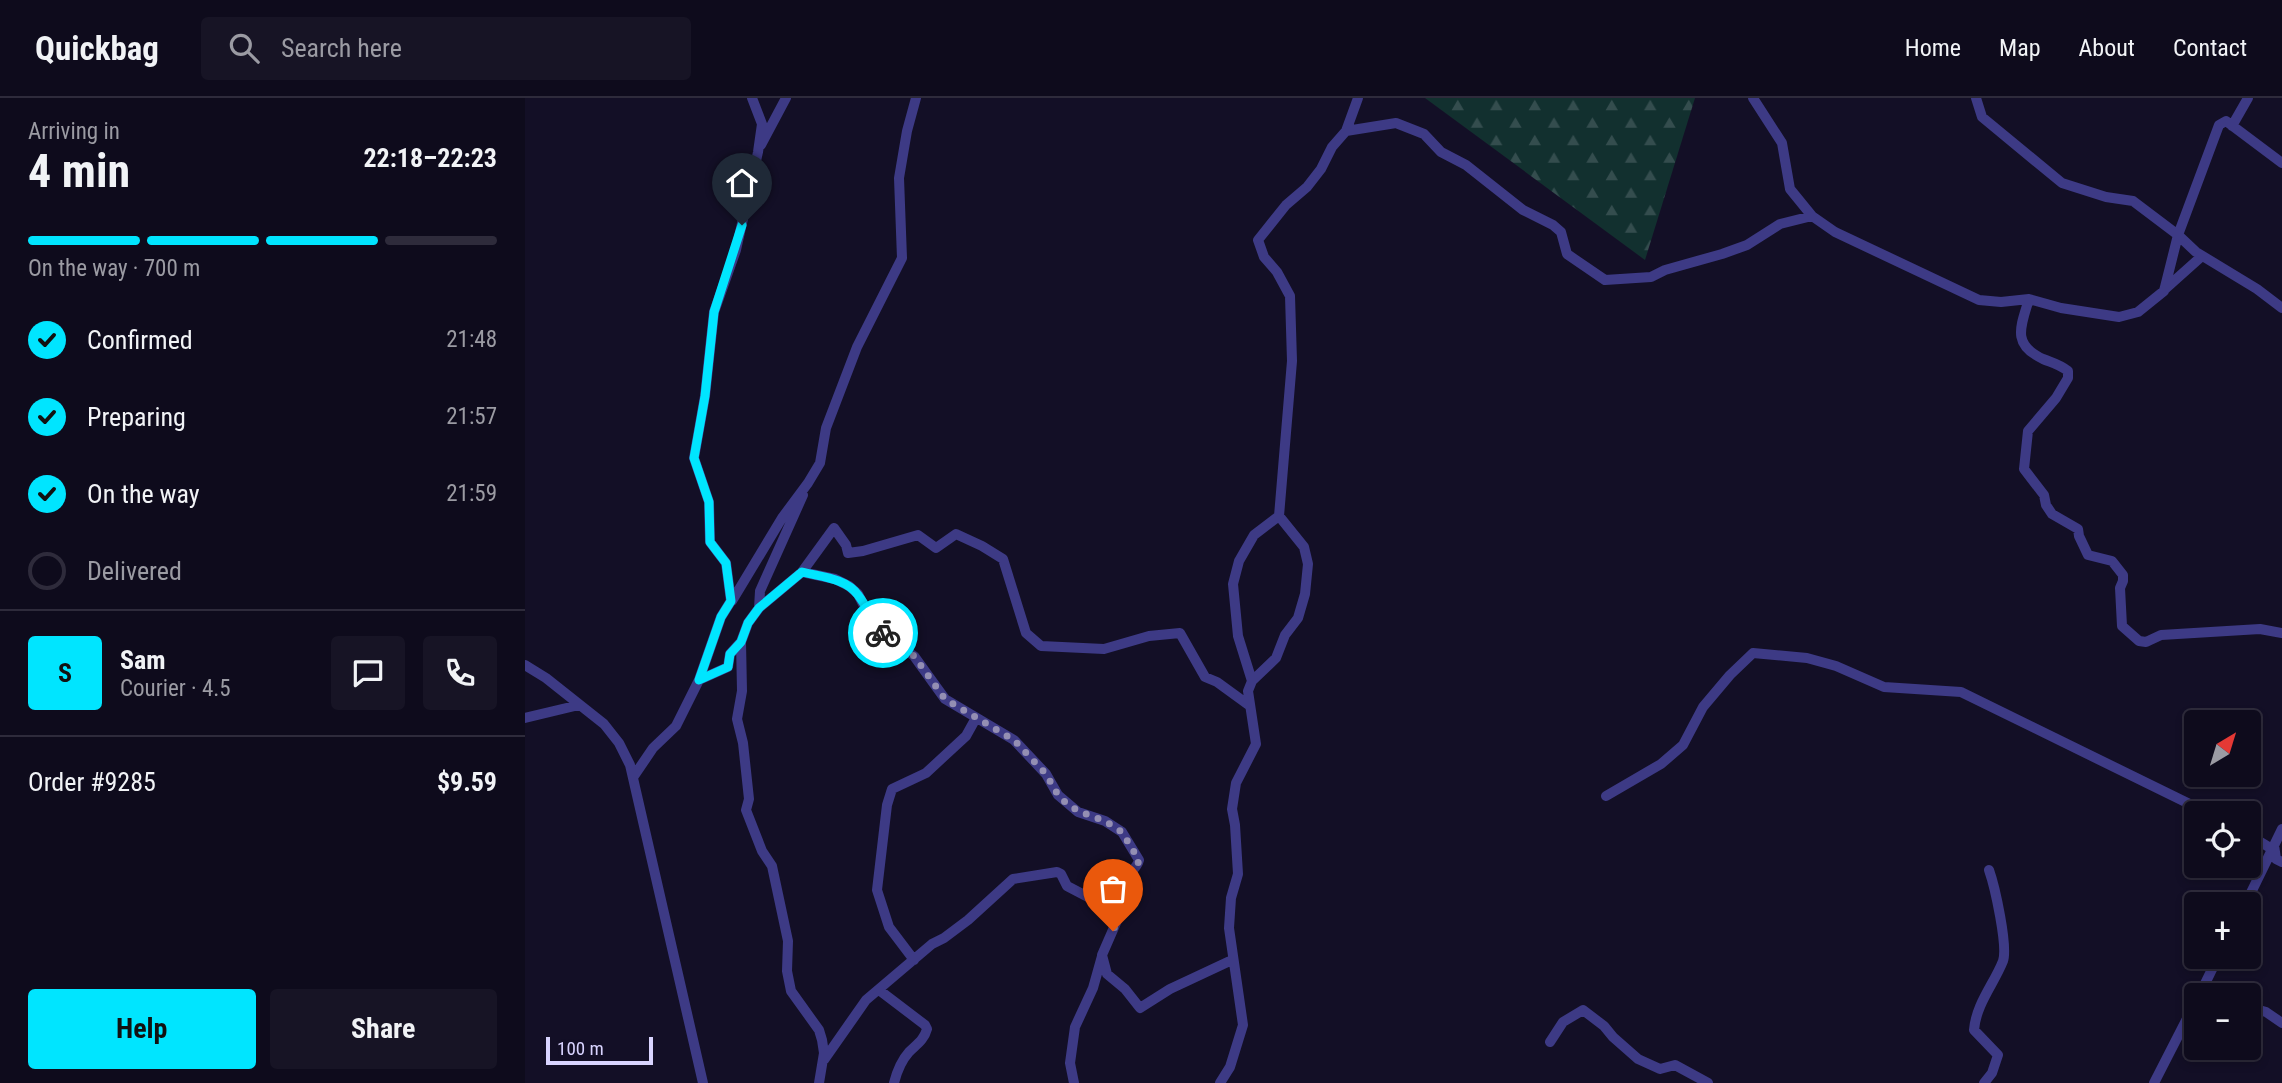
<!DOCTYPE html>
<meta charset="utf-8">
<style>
:root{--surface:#0e0b1c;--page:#171425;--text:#f1f3f6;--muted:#9b9ba3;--line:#2e2b3b;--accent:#00e5ff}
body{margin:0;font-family:"Roboto Condensed",sans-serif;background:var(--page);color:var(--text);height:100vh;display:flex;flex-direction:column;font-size:26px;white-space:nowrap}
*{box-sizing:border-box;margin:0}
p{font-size:23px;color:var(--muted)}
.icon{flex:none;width:38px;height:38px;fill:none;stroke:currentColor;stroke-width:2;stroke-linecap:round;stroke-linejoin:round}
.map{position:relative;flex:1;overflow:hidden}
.side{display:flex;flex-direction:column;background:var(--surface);width:525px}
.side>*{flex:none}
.needle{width:46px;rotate:38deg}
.fabs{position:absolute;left:1659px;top:612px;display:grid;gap:14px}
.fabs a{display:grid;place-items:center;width:77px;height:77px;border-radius:7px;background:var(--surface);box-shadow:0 4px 10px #0003,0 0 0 2px var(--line);font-size:35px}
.scale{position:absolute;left:21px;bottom:18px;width:107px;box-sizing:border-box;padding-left:7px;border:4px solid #d9d4ff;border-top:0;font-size:19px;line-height:24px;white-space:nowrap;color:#d9d4ff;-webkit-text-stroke:5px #130f26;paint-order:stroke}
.pin{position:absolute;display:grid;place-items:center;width:60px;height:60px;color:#fff;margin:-72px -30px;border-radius:50% 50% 50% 0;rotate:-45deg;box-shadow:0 0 7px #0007}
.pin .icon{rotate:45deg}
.courier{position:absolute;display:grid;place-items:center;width:70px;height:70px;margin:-35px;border:5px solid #00e5ff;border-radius:50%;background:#fff;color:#222;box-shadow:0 2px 9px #0007}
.head em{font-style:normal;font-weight:700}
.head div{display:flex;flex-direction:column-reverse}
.head{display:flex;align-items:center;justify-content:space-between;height:119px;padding:0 28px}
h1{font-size:46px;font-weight:700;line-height:52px}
.bar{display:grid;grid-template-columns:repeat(4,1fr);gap:10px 7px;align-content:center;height:84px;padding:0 28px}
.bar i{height:9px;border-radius:5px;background:var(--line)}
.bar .current{background:var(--accent)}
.bar p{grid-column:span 4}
.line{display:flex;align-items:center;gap:18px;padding:0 28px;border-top:2px solid var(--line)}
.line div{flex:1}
.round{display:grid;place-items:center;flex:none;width:74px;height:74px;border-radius:7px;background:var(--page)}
ol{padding:0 28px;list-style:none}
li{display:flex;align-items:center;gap:21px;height:77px}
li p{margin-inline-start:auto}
li .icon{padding:7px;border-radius:50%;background:var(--accent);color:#111;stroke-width:4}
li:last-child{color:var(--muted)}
li i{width:38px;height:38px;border:4px solid var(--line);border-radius:50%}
.cta{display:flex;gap:14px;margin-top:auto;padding:14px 28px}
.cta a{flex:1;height:80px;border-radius:7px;background:var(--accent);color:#111;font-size:28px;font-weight:700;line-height:80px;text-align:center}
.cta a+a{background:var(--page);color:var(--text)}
header{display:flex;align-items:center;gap:42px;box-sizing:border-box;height:98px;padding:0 35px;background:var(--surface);border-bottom:2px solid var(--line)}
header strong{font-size:33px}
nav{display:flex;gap:38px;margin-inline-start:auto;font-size:24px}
.search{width:490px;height:63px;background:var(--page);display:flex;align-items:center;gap:18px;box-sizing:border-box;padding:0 24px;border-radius:7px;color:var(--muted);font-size:26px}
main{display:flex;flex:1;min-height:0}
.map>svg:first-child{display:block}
.forest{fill:url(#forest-firs)}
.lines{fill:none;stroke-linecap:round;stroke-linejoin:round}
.minor{stroke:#3d3a85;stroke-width:10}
.done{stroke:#948fb3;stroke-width:7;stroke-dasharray:0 12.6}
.route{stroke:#00e5ff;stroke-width:9}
</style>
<header>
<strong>Quickbag</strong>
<div class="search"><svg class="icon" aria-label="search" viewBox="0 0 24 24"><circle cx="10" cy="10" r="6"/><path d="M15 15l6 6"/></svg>Search here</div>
<nav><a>Home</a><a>Map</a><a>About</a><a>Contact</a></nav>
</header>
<main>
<section class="side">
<div class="head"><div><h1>4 min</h1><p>Arriving in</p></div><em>22:18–22:23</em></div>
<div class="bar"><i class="current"></i><i class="current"></i><i class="current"></i><i></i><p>On the way · 700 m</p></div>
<ol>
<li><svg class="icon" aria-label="check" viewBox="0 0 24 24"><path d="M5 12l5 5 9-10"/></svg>Confirmed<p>21:48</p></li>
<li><svg class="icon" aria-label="check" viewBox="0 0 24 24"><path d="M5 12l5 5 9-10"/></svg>Preparing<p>21:57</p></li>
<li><svg class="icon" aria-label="check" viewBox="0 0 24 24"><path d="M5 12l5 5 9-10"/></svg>On the way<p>21:59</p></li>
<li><i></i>Delivered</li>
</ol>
<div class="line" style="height:126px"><b class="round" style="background:var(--accent);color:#111">S</b><div><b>Sam</b><p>Courier · 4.5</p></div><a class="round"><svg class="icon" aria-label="chat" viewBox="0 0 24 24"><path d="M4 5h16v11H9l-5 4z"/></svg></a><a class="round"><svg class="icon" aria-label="phone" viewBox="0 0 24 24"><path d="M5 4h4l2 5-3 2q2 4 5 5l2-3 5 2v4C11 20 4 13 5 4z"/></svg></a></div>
<div class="line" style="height:91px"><div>Order #9285</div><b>$9.59</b></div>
<div class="cta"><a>Help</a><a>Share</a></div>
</section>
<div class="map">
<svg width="1757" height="985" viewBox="0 0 1757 985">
<defs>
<pattern id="forest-firs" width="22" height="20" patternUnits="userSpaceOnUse" patternTransform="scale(1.75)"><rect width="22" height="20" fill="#12302f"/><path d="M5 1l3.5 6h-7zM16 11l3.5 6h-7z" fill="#344d4e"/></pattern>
</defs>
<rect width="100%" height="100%" fill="#130f26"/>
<!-- forest -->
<path class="forest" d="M900,0H1170L1120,162Z"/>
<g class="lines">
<!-- minor -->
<path class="minor" d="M1228,0L1257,45L1265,91L1287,118
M1451,0L1457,19L1537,85L1581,99L1608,103L1653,137L1671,154L1732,191L1757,210
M1707,28L1723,0
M821,33L871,25L899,36L916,54L941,67L998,112L1028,127L1036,134L1042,156L1080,182L1126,179L1140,172L1197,156L1222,147L1255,126L1287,118L1310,134L1454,202L1476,204L1504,201L1536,210L1594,219L1613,214L1639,193L1653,137L1694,27L1701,23L1757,65
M236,47L261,0
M1639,192L1677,158
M1504,201C1496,228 1486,246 1518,261C1528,265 1534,266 1543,273V280L1531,300L1503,333L1499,371L1519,397L1521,407L1527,416L1553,431L1554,438L1563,457L1587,463L1598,477V483L1595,490L1597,528L1614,543L1621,544L1636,537L1735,531L1757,535
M277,474L310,481L324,488L333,496L347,524L366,542L389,558L420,601L489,642L521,676L533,697L553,714L580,723L597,734L614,762C612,770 606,773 601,780C594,791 597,801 588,812
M207,503L257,420L283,385L295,365L301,330L332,249L377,160L374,80L382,33L391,0
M234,510L235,493L278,397
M0,567L21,580L79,626L94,645L105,667L178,985
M174,582L203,569L205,556L216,544
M727,583L751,560L760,537L773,520L780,496L783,466L779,449L754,418
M0,620L54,607
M109,678L128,650L151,628L174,582L196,519L206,503L201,465L185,444L184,404L169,360L180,298L189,214L211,152L233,54L237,26L227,0
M1081,698L1136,666L1158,647L1178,609L1205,577L1228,555L1282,560L1311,568L1359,589L1436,594L1685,716
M1724,737L1747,751
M1749,747L1751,761L1757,764
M1720,807L1757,731
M389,862L364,829L352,792L362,707L367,691L401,675L441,638L451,620
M354,892L400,927L402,931C399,942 392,946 384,954C376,963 372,973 369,985
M1677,892L1692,898
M1674,898L1693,859
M1724,909L1741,914L1757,925
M1025,944L1038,924L1058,912L1079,928L1088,939L1113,961L1135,971L1150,967L1183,985
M299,962L341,902L407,846L419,840L443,822L488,781L532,774L536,776L542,788L588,812L594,818L577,857L582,876L600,891L615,910L645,891L707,862
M294,985L299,955L297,942L294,932L266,893L262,873L263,843L247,768L237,753L221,712L224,701L218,645L212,621L217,593L216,544L223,525L234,510L277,474L309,430L321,447L323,455L338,453L393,437L411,450L431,436L457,448L478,461L501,535L516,548L579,551L624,538L655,535L680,579L692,584L725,608
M549,985L545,965L550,929L568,890L577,858
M695,985L705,969L718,927L704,830L706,800L713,776L710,727L707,711L711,685L731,646L723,593L727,583L713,538L708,486L714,463L729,437L754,418L767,263L765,198L752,174L739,159L733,142L761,107L782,89L796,71L807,49L821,33L833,0
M1459,985L1467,975L1473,957L1449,932C1451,906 1469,886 1478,863C1483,848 1470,789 1464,772
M1629,985L1671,903"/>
</g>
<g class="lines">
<!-- done -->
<path class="done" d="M358,535L389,558L420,601L489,642L521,676L533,697L540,704L553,713L580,723L597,734L614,762C612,770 606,773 601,780C594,790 597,801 588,812L594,818L588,833"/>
<!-- route -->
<path class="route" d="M217,127L189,214L180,298L169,360L184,404L185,444L201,465L206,503L196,519L174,582L203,569L205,556L216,544L223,525L234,510L277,474C296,479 321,480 333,497C343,510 347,523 358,535"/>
</g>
</svg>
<div class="fabs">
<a><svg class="needle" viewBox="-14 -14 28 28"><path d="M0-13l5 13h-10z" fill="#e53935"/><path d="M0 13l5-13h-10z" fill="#9b9ba3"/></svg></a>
<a><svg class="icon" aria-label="locate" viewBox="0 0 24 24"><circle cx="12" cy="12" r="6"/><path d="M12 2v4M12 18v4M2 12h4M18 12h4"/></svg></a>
<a>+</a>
<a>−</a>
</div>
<div class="scale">100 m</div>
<div class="pin" style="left:588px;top:833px;background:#ea580c"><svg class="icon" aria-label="bag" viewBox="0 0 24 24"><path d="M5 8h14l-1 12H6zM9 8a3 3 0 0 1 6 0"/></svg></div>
<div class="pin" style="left:217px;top:127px;background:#1f2937"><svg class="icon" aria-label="home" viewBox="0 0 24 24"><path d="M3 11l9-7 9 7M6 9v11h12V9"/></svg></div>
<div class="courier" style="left:358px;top:535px"><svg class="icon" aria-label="bike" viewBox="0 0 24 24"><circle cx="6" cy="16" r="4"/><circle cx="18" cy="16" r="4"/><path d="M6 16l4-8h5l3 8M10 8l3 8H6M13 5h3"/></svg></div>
</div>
</main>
